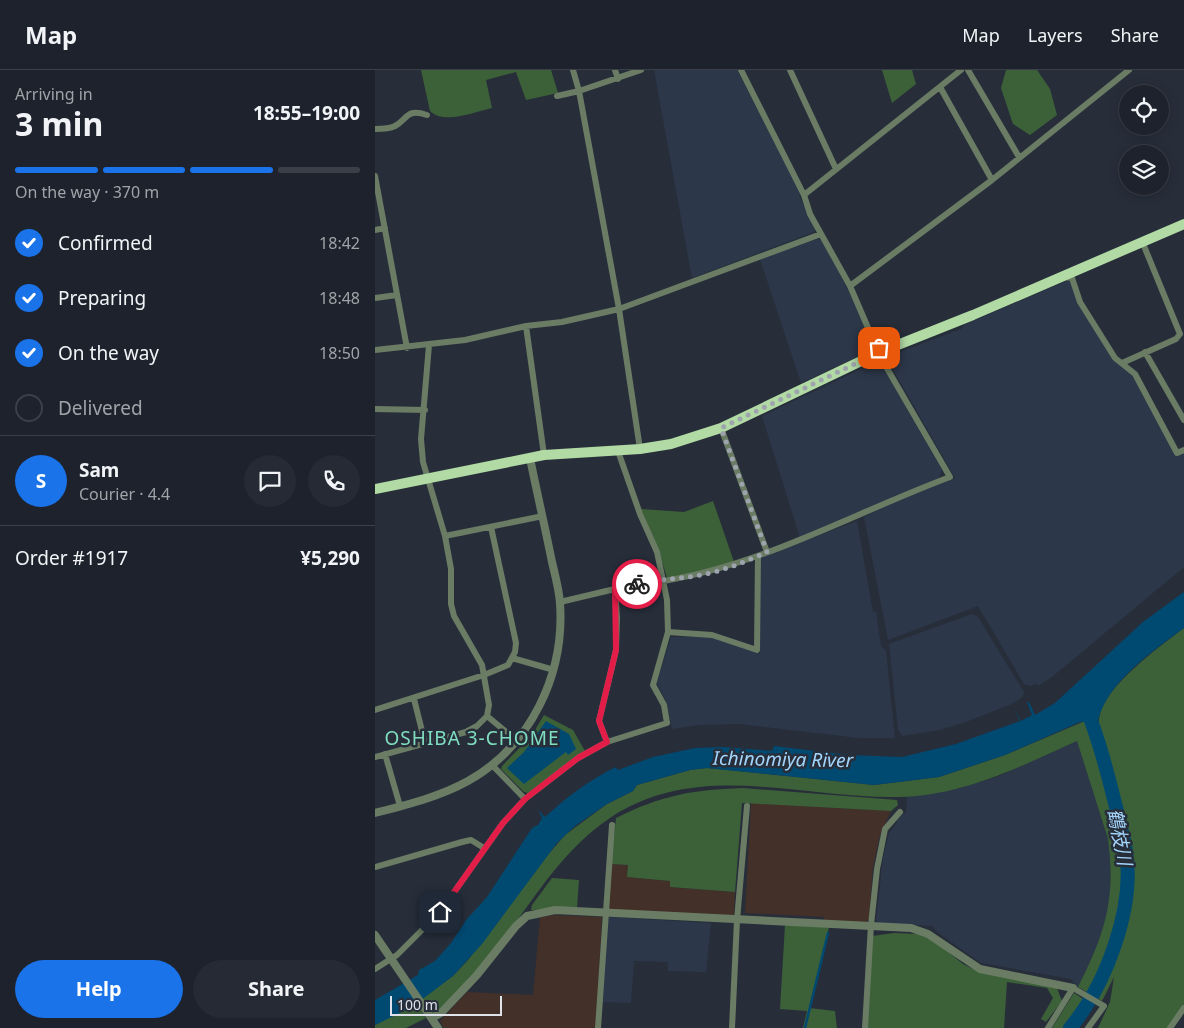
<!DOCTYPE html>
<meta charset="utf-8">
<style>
:root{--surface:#1d222c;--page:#252a34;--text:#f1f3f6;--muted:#a0a4a9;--line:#3b3f48;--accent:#1a73e8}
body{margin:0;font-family:"Noto Sans","Noto Sans JP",sans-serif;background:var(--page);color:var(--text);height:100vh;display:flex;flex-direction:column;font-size:19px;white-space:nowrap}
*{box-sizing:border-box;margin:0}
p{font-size:16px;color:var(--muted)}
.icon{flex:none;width:28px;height:28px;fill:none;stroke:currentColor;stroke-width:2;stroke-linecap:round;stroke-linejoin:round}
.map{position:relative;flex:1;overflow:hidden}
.side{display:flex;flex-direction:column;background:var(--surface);width:375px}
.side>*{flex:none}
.controls{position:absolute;left:744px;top:15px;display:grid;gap:10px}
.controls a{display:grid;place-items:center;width:50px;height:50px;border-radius:50%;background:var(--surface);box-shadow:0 2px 12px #0003,0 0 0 1px var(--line);font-size:25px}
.scale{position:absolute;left:15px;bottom:12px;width:112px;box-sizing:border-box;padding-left:5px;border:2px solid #dee3eb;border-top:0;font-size:14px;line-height:18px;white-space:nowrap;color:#dee3eb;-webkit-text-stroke:4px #272e3a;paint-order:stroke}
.pin{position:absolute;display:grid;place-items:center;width:42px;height:42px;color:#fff;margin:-21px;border-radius:10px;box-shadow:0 2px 8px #0006}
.courier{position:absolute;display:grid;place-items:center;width:50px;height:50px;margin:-25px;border:4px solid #e11d48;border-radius:50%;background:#fff;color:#222;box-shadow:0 1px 6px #0007}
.overview em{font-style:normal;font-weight:700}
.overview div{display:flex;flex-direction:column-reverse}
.overview{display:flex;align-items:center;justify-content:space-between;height:85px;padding:0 15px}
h1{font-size:32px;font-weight:700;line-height:38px}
.bar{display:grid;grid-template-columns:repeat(4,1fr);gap:8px 5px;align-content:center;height:60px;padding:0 15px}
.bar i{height:6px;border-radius:4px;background:var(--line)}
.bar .selected{background:var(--accent)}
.bar p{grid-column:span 4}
.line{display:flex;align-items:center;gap:12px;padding:0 15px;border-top:1px solid var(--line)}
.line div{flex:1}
.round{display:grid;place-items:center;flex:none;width:52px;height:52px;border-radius:26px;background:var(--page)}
ol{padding:0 15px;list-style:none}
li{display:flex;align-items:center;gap:15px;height:55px}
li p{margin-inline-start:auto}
li .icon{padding:5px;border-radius:50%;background:var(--accent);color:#fff;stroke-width:4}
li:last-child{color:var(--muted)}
li i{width:28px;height:28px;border:2px solid var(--line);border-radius:50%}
.button{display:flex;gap:10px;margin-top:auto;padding:10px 15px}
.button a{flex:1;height:58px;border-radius:30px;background:var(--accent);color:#fff;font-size:20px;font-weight:700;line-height:58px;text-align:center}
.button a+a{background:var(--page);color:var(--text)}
header{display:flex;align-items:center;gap:30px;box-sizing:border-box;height:70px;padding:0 25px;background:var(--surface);border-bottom:1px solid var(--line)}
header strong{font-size:24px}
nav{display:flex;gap:28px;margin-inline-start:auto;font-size:18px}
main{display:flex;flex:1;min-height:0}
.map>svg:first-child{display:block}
.commercial{fill:#433029}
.built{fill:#2c3749}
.green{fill:#3c6138}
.water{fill:#004a72}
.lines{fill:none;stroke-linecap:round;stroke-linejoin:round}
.stream{stroke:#004a72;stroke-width:2.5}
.river{stroke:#004a72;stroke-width:14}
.minor{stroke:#6a7c64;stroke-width:6}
.tertiary{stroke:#6a7c64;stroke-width:8}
.trunk{stroke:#b1daa4;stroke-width:10}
.done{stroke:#9ea4ad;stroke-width:5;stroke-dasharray:0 9}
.route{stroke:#e11d48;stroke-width:6}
.labels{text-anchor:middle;stroke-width:5;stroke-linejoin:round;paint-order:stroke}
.neighbourhood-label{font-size:19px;letter-spacing:1px;fill:#80dec0;stroke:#272e3a}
.water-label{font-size:19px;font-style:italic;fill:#a3d5fb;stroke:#272e3a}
</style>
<header>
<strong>Map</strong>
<nav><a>Map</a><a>Layers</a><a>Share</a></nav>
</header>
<main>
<section class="side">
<div class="overview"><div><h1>3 min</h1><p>Arriving in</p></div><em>18:55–19:00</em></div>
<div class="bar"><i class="selected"></i><i class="selected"></i><i class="selected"></i><i></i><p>On the way · 370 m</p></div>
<ol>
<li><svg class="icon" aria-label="check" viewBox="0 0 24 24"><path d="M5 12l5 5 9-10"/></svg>Confirmed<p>18:42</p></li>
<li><svg class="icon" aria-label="check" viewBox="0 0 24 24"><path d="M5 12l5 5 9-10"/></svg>Preparing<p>18:48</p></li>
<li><svg class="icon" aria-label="check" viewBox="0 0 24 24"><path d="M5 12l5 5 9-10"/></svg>On the way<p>18:50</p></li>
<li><i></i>Delivered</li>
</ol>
<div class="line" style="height:90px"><b class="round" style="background:var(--accent);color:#fff">S</b><div><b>Sam</b><p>Courier · 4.4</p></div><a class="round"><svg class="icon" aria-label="chat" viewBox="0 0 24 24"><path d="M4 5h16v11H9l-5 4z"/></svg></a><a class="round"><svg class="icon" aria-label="phone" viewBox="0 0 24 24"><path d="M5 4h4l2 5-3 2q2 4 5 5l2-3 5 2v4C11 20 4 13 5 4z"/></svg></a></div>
<div class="line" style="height:65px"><div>Order #1917</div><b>¥5,290</b></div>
<div class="button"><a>Help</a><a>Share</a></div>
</section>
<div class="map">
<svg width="809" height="958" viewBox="0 0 809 958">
<rect width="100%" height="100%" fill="#272e3a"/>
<!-- commercial -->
<path class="commercial" d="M376,733L516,741L505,765L498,797L494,849L490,853L449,850V847L370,843Z
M236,794L253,795L252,807L295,811V817L360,822L359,844L357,846L232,840Z
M179,845L227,847L221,958H69L65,951L92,922L158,925L165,847Z"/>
<!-- built -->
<path class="built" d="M279,0H362L426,122L424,126L440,157L439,162L317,208Z
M442,169L448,170L500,275V279L426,313L385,189Z
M694,210L744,294L756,303L795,371L800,386L809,383V497L677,607L663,616L661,614L655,616L649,614L603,536L513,570L489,447L517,433L580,408L511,287L586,259L589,255Z
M501,292L506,294L567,400L564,408L425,468L387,346Z
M482,451L498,542L501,541L506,576L511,580L520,668H484L364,654L323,655L297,659L291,631L282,613L296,567H334L385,584L384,493L387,487Z
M597,544L603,547L649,622L648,626L639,633L591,652L564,660L527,666L523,660L514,574Z
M702,671L733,769L735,782V833L723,878L703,917L696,909L606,893L562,862L557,856L503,853L501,850L508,788L514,763L522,753L521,750L531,742L532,726L581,719L622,707Z
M232,847L336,853L331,902L293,901V892L259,891L256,933L228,932Z"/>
<!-- green -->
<path class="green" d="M46,0H176L183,23L151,30L141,2L111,10L117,38C99,42 69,55 55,41Z
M507,0H537L541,14L517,33Z
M631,0H662L675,19L682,45L655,65L638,54L626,18Z
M338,431L359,492L328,503L292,508L283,478L266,439L309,442Z
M809,558V934L793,958H723L735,932L739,907L727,931L720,927C743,880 763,823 751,769C745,739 718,670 725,644C732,615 785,576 809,558Z
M169,645L198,660L210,681L153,723L149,722L126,699L127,696L157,665Z
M710,651L713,652L717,659C726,701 742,740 750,782C758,828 736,884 717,925L703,917C730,864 741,829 733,769L702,671C645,697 587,726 523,727C426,729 323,689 235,748C184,782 156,835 119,881C103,902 83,920 65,940L58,944L47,928L78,906L93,890L165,794L190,765L232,734L258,721L262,715L315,700L332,698L499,715L564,707L630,685Z
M368,718L522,730L523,735L516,741L367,733L360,822L295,817V811L252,807L253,795L236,794L241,748C287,725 317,720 368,718Z
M177,808L204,810L202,838L156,840L157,835Z
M410,855L454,857L434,938L460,941L462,958H428L432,941L405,939Z
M519,863L543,864L560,871L588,894L602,901L681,916L687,931L671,952L666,949L678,928L672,918L632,912L629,958H492L497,866Z
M699,923L713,932L692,958H677Z
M41,933L51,948L31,958H0V955Z"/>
<!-- water -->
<path class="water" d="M809,522V558C779,580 731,613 723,651L705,652L630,685L564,707L499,715L332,698L315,700L262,715L258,721L232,734L200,756L182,773L107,874L78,906L37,937L0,955V930L43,905L44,900L60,891L76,873L91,850L112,827L157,758L163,755L167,748L163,740L170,747C192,727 214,710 241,697L243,700L278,687L320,678L347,677L397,681L399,676L473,685L527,687L581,674L645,651L639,639L646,651L657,645L652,632H654L660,645L680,633L768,552Z
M171,651L194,664L201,679L193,685L191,682L187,685L149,714L132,698L149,682Z"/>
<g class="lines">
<!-- stream -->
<path class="stream" d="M430,958L453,863"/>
<!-- river -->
<path class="river" d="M695,958C731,915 760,838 751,781C749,768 745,754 742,741C733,705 724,669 710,635"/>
<!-- minor -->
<path class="minor" d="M198,0L204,21L244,239L265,379
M240,0L243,9
M415,0L461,99
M593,0L644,87
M565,17L617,110
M182,26L204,21L266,0
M0,59C6,59 14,59 20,56C33,49 31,38 52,45
M0,106L32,278
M429,125L586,0
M0,160L10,158
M689,207L697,208L705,232L740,288L760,304L802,383L809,380
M475,216L617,110L754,0
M0,228L22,225
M151,256L169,385
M0,280L90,270L151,256L187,252L244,239L446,164
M770,282L809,350
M747,293L801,269L805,264L769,176L764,174
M0,339L50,340
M346,358L392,482
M70,466L168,446
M185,532L282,509L289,511C390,494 479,443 575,407L506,288L475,216L435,144L429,125L366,0
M293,562L337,565L382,580L383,486
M137,588L179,600
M39,629L50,673
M0,640L109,605L133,595L140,582L141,573L116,457
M112,646L142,671
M232,672L224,651L241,580L242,548L240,519
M10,684L25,736
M0,687L91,662L102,656L112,646L114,635L107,595L79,546L76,534V499L70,466L48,392L46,369L54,275
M117,695L150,729
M0,797L87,772L96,770L109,778
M0,899L22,885L65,842L128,753L150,729L203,688L232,672L292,653L289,635L278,615L293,562L292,530L282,482L265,444L243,381
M223,958L237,755
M357,958L362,850L372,736
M490,958L496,855L502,799L510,759L525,742
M673,958L698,918L729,936L713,958
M795,958L809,938"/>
<!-- tertiary -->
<path class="tertiary" d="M0,743C31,735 64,727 93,711C156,676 190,604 185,533C184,519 180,505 177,492C170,457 162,423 155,388
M0,865L63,958
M57,948L66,943L102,905L141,856L152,846L180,840L536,858L553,864L605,899L698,918"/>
<!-- trunk -->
<path class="trunk" d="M0,419L169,385L265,379L296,374L346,358L505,282L598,245L809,154"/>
</g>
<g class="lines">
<!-- done -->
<path class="done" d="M262,514C283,509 304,509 326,505C348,501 372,491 392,482L346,358L505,282L504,278"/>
<!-- route -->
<path class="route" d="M65,842L128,753L150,729L203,688L232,672L224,651L241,580L240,519L262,514"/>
</g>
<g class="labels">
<!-- neighbourhood labels -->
<g class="neighbourhood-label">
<text x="97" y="675">OSHIBA 3-CHOME</text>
</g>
<!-- water labels -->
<g class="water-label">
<text transform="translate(408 689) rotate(1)" y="7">Ichinomiya River</text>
<text transform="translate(745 767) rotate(79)" y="7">鶴枝川</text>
</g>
</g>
</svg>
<div class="controls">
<a><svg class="icon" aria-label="locate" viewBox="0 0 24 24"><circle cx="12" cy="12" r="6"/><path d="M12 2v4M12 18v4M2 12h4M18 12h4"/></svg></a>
<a><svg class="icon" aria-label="layers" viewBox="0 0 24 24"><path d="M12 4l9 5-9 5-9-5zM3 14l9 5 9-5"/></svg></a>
</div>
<div class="scale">100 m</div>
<div class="pin" style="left:504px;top:278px;background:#ea580c"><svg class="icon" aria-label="bag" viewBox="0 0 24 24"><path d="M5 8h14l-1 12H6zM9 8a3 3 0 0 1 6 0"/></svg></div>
<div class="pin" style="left:65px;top:842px;background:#1f2937"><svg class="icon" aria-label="home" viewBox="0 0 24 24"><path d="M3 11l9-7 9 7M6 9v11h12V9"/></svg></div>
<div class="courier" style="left:262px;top:514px"><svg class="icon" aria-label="bike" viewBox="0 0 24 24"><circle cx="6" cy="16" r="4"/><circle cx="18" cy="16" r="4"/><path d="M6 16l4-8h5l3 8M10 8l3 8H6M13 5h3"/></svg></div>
</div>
</main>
